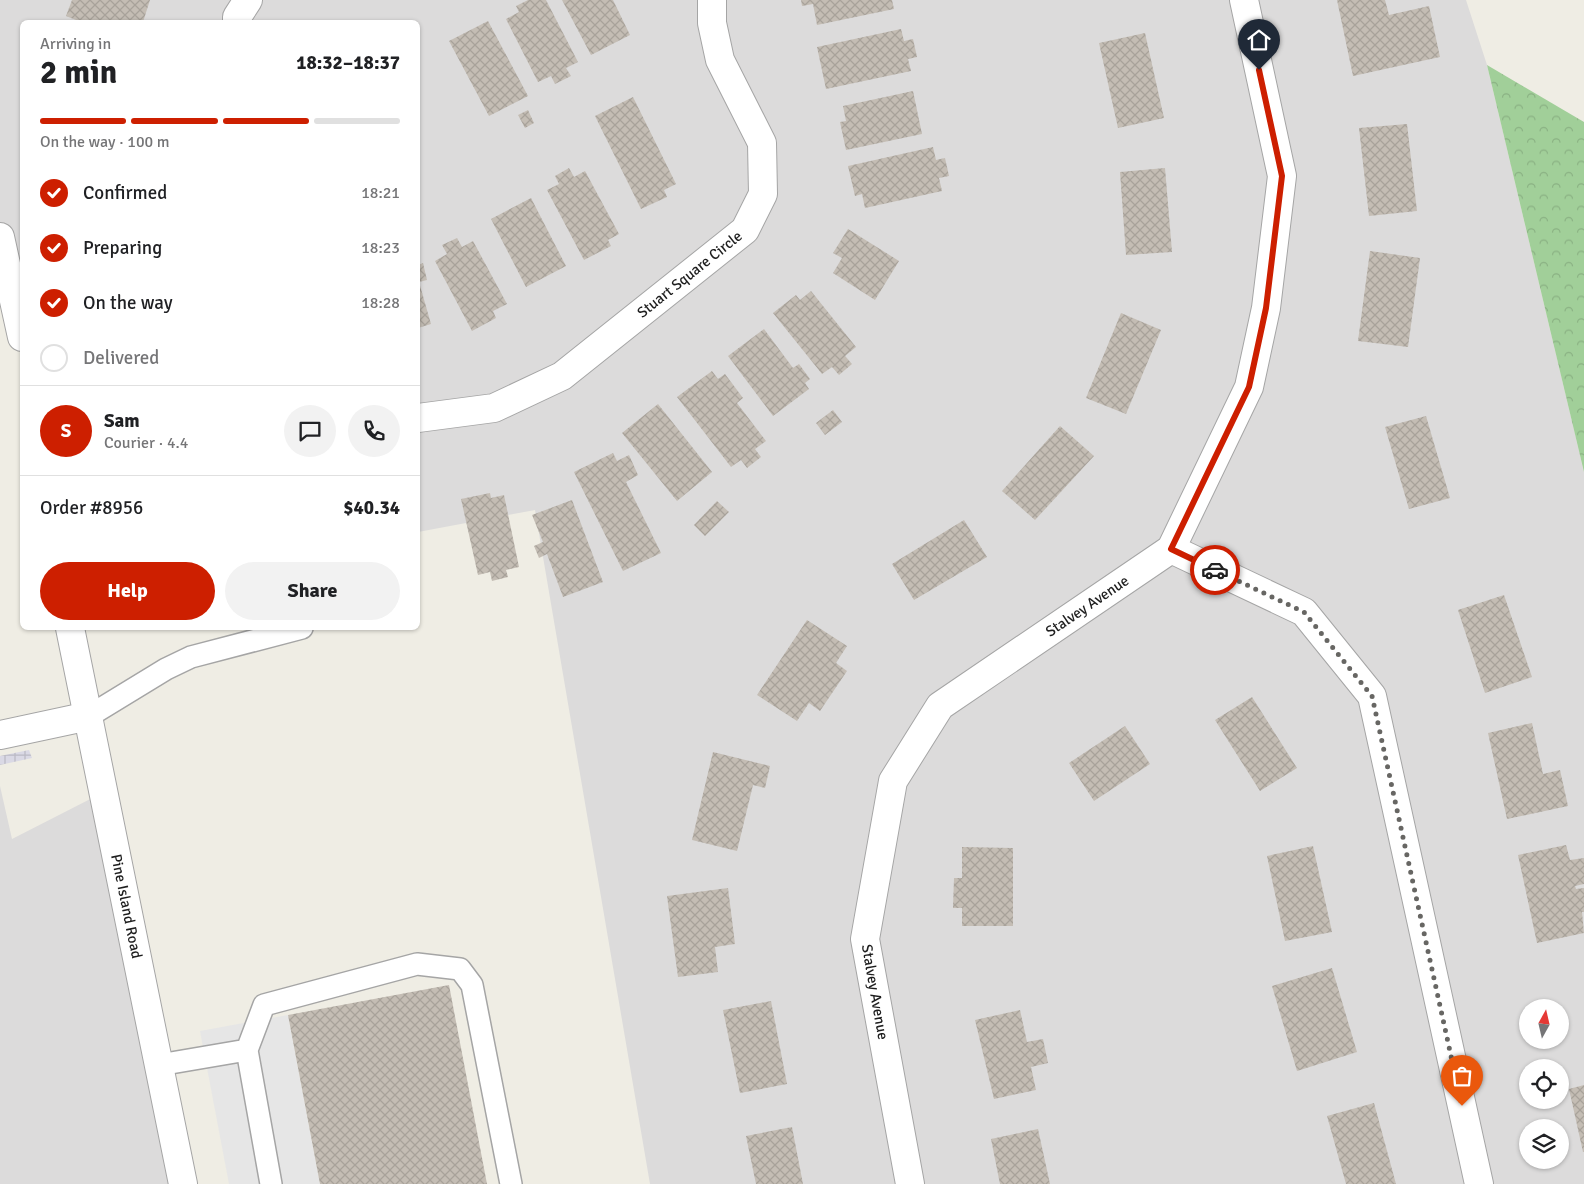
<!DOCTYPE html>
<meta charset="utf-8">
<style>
:root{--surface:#fff;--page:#f2f2f2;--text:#202124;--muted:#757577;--line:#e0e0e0;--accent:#cd1f00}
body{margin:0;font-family:Signika,sans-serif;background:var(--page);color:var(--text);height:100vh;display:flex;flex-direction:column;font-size:19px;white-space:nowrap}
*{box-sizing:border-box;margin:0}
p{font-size:16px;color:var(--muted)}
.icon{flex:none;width:28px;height:28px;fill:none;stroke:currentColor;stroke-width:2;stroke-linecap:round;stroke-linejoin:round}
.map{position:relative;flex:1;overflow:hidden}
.drawer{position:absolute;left:20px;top:20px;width:400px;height:610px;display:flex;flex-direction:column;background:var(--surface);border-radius:8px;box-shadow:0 1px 4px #0004}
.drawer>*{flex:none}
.needle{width:32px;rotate:8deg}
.fabs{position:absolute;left:1519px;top:999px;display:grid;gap:10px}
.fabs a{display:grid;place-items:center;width:50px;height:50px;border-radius:50%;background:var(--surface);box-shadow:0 1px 4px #0004;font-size:25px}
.pin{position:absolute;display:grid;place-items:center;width:42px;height:42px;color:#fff;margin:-51px -21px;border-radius:50% 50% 50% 0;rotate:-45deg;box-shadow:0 0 5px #0007}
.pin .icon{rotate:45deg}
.courier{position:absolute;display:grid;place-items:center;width:50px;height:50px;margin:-25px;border:4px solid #cd1f00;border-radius:50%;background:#fff;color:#222;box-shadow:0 1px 6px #0007}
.headline em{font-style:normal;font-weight:700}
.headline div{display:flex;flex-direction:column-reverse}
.headline{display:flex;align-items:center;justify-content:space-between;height:85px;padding:0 20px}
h1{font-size:32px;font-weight:700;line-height:38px}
.bar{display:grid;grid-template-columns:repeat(4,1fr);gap:8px 5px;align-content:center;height:60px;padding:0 20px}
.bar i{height:6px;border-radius:4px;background:var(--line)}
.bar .on{background:var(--accent)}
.bar p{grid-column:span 4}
.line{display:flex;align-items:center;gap:12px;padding:0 20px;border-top:1px solid var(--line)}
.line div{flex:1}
.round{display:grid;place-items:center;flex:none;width:52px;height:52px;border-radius:26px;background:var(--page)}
ol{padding:0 20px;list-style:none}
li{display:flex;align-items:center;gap:15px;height:55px}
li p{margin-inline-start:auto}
li .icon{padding:5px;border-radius:50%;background:var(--accent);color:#fff;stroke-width:4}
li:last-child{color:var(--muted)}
li i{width:28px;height:28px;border:2px solid var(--line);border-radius:50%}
.action{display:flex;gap:10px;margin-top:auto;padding:10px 20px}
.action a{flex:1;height:58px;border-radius:30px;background:var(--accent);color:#fff;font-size:20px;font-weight:700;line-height:58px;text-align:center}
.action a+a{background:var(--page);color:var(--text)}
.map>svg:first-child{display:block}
.residential{fill:#dcdbdb;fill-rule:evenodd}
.forest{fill:url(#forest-crowns)}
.parking{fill:#e6e6e6}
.plaza{fill:url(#plaza-grid)}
.building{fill:url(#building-cross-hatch)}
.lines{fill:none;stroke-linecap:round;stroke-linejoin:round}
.service-casing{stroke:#a5a5a5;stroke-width:24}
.minor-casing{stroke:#a5a5a5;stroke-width:30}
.tertiary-casing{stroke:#a5a5a5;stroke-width:30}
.service{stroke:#fff;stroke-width:21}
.minor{stroke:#fff;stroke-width:28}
.tertiary{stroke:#fff;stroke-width:28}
.done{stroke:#676663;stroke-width:5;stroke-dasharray:0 9}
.route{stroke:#cd1f00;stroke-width:6}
.labels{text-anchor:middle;stroke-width:5;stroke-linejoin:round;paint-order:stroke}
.street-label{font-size:15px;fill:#1e1e1e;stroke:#fff}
</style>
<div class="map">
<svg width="1584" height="1184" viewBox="0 0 1584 1184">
<defs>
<pattern id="forest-crowns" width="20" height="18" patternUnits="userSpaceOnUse" patternTransform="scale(1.25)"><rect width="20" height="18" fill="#a1cf99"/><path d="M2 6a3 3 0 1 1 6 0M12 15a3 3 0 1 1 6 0" fill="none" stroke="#8ab183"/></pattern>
<pattern id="plaza-grid" width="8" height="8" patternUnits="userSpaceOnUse" patternTransform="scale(1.25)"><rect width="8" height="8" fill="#dad9e5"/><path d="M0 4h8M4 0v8" fill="none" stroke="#bbbac4"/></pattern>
<pattern id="building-cross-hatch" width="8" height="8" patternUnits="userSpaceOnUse" patternTransform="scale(1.25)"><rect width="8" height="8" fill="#c4bdb4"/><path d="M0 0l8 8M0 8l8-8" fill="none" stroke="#a8a29a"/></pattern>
</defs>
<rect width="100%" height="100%" fill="#efede4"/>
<!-- residential -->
<path class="residential" d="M0,0H1466L1487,65L1584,472V1184H650L535,510L418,532V22H22V337L0,237ZM1528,1008H1560V1040H1528ZM1528,1068H1560V1100H1528ZM1528,1128H1560V1160H1528Z
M0,786L12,839L104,792L183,1184H0Z"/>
<!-- forest -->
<path class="forest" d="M1487,65L1584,122V472Z"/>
<!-- parking -->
<path class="parking" d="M288,1015L320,1184H229L200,1031Z"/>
<!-- plaza -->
<path class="plaza" d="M29,750L32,758L0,765V756Z"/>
<!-- building -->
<path class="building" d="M72,0H150L143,22H75L76,20L66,16Z
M528,0H546L578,62L566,68L571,76L555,84L551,76L538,82L506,19L519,12L516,6Z
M562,0H613L630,35L591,55Z
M801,0H892L894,9L817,25L813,4L802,6Z
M1337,0H1385L1389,15L1429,6L1440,57L1353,76Z
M488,21L528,96L489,116L449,41Z
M901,29L904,41L913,39L917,57L908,59L911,71L826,89L817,47Z
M1145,33L1164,118L1118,128L1099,43Z
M913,91L922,134L846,150L840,122L846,121L843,106Z
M633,97L676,184L664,190L667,197L641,209L595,116Z
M528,110L534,123L525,128L518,115Z
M1407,124L1417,211L1369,216L1359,128Z
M933,147L936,160L945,158L949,176L939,178L942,191L865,208L862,194L855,196L848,166Z
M569,168L574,177L585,171L619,234L608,240L611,246L584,260L547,190L559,184L555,176Z
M1165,168L1172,252L1126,255L1120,172Z
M531,198L566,266L526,287L491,219Z
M848,229L899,261L875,300L833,273L842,258L833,253Z
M457,238L462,247L473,241L507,304L493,311L496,318L472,331L435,261L447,254L442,245Z
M1370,251L1420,258L1408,347L1358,341Z
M423,263L427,280L419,282L431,324L418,328V265Z
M811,291L856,347L845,356L852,364L839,375L832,367L822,374L773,313L796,295L800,300Z
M1121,313L1161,330L1126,414L1086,398Z
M764,329L793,368L799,364L810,379L805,383L809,389L773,416L728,356Z
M712,371L718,379L725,374L743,398L737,403L766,441L755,449L761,457L747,468L741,460L731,467L677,397Z
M658,404L712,472L677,501L622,433Z
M833,410L842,422L825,435L816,423Z
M1426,416L1450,498L1409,509L1385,427Z
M1060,426L1094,456L1035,520L1002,491Z
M613,453L617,461L629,455L638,475L626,482L661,553L623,571L574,472Z
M490,493L491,498L504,495L519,567L506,570L508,577L492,581L490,572L478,575L461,499Z
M572,500L603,582L563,597L547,554L539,558L534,546L543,542L532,515Z
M717,501L729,512L705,536L694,525Z
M964,520L987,557L914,600L892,564Z
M1504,595L1532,677L1485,693L1458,610Z
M807,620L847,646L836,663L847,671L820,711L809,703L797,721L757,695Z
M1252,697L1297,768L1260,791L1215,720Z
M1532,723L1543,774L1560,770L1568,806L1507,819L1488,733Z
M1125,726L1150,764L1094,801L1069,763Z
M713,752L770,766L765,788L753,785L737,851L692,840Z
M1566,845L1570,860L1584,858V884L1575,886L1576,889L1584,888V912H1582L1584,933L1537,943L1518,855Z
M1313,846L1332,932L1285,941L1267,856Z
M962,847L1013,848V926H962V908H953L954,878H962Z
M728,888L735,944L715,947L718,972L678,977L667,896Z
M1332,968L1357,1052L1297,1071L1272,986Z
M449,985L487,1184H320L288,1015Z
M771,1001L787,1084L740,1093L723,1010Z
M1020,1010L1027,1042L1043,1039L1048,1063L1031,1067L1036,1090L994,1099L975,1020Z
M1584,1085V1152H1583L1569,1089Z
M1374,1103L1396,1184H1346L1327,1116Z
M792,1127L803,1184H756L746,1136Z
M1038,1129L1050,1184H1000L991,1139Z"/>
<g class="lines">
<!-- service casing -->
<g class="service-casing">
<path id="service" d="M89,716L166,669L191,657L302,628
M247,1050L264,1005L417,964L460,969L472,985L511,1184
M159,1065L247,1050L271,1184"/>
</g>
<!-- minor casing -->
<g class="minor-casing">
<g id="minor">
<path d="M237,22V17L248,0"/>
<path id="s1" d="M418,418L494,408L562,376L745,230L763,194L762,143L720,60L712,23V0"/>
<path d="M1171,549L1304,612L1372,696L1479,1184"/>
<path d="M0,735L89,716"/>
<path id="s2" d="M910,1184L865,939L893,781L940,706L1171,549L1249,387L1266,308L1282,176L1244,0"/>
</g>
</g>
<!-- tertiary casing -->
<g class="tertiary-casing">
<g id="tertiary">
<path d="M0,237L22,337"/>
<path id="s3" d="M70,628L183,1184"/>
</g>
</g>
<!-- service -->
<use href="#service" class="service"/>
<!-- minor -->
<use href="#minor" class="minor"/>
<!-- tertiary -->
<use href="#tertiary" class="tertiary"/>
</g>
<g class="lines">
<!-- done -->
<path class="done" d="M1215,570L1304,612L1372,696L1462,1106"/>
<!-- route -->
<path class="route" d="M1215,570L1171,549L1249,387L1266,308L1282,176L1259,70"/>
</g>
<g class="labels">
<!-- street labels -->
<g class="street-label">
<text dy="5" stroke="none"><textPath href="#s1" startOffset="315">Stuart Square Circle</textPath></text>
<text dy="5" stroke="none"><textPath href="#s2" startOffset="676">Stalvey Avenue</textPath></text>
<text dy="5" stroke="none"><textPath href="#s3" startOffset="284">Pine Island Road</textPath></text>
<text transform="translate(875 992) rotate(80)" y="5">Stalvey Avenue</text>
</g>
</g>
</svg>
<div class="fabs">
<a><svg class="needle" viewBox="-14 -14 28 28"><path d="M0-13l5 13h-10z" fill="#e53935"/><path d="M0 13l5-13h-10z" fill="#757577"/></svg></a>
<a><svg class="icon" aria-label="locate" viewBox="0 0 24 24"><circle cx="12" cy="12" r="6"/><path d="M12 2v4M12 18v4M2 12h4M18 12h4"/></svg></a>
<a><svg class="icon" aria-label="layers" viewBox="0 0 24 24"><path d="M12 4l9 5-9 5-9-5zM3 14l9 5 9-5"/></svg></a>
</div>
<div class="pin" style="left:1462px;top:1106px;background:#ea580c"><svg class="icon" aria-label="bag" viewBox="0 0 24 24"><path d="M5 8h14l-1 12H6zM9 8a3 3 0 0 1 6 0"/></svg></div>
<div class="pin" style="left:1259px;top:70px;background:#1f2937"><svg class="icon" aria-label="home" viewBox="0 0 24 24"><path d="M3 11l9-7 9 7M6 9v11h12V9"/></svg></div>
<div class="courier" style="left:1215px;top:570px"><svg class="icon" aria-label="car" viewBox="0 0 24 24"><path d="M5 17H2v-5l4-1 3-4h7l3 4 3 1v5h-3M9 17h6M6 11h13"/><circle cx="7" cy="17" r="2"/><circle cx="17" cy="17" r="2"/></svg></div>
<section class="drawer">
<div class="headline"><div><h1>2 min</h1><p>Arriving in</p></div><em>18:32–18:37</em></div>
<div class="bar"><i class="on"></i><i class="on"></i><i class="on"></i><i></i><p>On the way · 100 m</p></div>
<ol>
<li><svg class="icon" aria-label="check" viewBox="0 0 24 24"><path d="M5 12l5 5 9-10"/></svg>Confirmed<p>18:21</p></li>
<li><svg class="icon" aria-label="check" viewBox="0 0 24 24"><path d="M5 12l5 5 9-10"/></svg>Preparing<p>18:23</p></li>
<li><svg class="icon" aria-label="check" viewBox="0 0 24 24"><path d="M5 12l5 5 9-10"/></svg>On the way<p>18:28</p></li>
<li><i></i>Delivered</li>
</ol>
<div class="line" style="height:90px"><b class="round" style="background:var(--accent);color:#fff">S</b><div><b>Sam</b><p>Courier · 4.4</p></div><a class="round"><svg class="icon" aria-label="chat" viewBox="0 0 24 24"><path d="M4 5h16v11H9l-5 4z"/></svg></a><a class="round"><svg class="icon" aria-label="phone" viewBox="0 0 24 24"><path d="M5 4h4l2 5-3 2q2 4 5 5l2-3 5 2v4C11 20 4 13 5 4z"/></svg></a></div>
<div class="line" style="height:65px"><div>Order #8956</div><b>$40.34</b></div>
<div class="action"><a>Help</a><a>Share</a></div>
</section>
</div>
